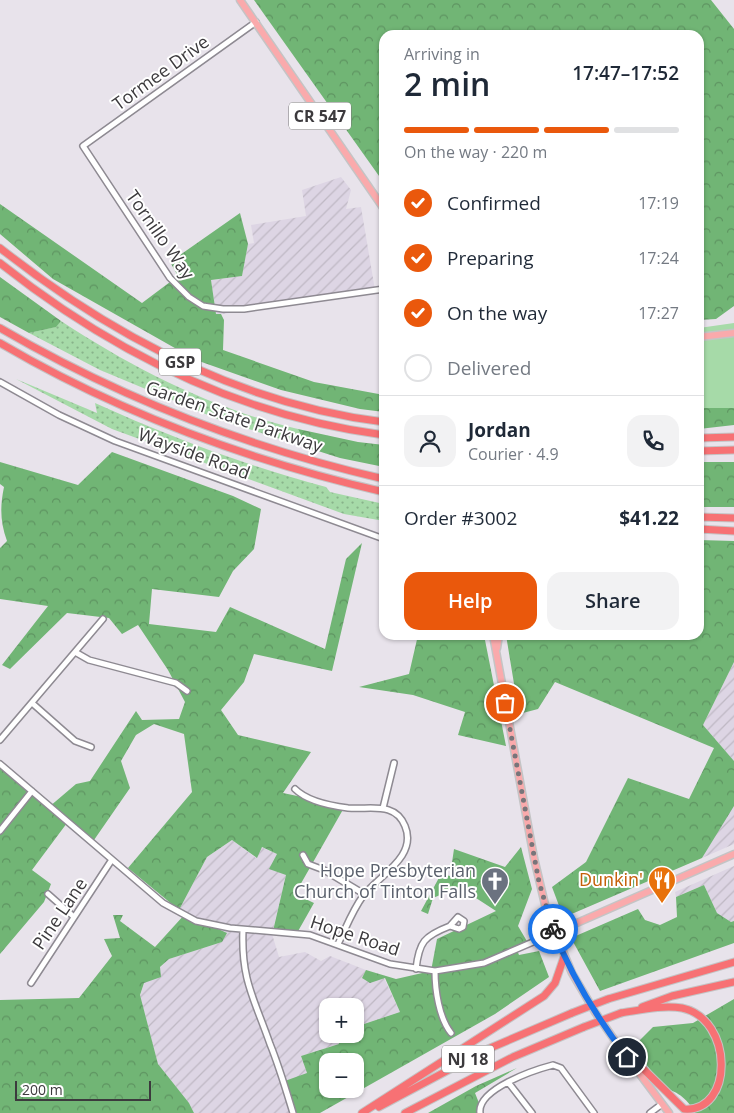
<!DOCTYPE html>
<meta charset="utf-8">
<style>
:root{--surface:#fff;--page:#f2f2f3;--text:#1f2937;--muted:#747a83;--line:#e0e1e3;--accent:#ea580c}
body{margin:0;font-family:"Open Sans",sans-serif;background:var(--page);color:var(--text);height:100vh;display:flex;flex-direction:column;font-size:19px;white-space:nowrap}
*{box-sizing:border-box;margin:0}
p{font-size:16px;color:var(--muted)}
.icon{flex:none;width:28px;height:28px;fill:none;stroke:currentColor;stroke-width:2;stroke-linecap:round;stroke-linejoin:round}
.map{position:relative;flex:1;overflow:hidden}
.sheet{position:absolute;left:379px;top:30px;width:325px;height:610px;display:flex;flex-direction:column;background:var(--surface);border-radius:15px;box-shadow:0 1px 4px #0004}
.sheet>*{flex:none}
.tools{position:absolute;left:319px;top:998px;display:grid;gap:10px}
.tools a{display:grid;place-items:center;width:45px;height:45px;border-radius:10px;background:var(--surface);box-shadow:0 1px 4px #0004;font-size:25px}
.scale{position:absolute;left:15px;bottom:12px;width:136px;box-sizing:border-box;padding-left:5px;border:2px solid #3c3a3d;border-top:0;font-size:14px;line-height:18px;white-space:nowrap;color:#3c3a3d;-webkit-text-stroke:4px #fff;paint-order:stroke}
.pin{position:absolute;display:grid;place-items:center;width:42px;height:42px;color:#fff;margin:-21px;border:2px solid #fff;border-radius:50%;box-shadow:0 1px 5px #0007}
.courier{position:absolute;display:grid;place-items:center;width:50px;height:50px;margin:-25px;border:4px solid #1a73e8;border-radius:50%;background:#fff;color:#222;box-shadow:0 1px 6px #0007}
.overview em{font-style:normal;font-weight:600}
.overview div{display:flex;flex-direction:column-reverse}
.overview{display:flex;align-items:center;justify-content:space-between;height:85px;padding:0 25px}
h1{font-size:32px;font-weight:600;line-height:38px}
.bar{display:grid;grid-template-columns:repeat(4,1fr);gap:8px 5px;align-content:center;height:60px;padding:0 25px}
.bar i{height:6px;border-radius:4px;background:var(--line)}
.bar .selected{background:var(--accent)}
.bar p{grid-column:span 4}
.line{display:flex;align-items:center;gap:12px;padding:0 25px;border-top:1px solid var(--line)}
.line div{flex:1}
.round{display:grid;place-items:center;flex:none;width:52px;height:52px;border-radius:15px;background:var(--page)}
ol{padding:0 25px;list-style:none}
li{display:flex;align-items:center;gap:15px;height:55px}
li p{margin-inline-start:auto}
li .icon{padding:5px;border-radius:50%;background:var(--accent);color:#fff;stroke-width:4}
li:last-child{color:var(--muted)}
li i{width:28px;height:28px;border:2px solid var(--line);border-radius:50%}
.primary-button{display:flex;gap:10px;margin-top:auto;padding:10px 25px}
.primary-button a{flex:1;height:58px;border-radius:15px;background:var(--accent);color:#fff;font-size:20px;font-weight:600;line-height:58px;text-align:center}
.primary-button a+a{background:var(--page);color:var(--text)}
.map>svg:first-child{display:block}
.industrial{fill:url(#industrial-furrows)}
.grass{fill:url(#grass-dots)}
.forest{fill:url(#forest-crowns);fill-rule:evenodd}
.pitch{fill:#a6daa8}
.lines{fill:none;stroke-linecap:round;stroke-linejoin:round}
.minor-casing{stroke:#8e8a92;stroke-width:8}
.major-casing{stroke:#c4c4c5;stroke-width:9}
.highway-casing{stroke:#c4c4c5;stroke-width:9}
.minor{stroke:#fff;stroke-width:5}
.major{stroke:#faaaac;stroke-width:6}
.highway{stroke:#f77174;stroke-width:7}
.highway-bridge-casing{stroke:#c4c4c5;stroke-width:9;stroke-linecap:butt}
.highway-bridge{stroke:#f77174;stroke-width:7}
.done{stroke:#78757a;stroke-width:5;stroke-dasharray:0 9}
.route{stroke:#1a73e8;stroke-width:6}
.labels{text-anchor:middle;stroke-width:4;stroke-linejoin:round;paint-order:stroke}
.shield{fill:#fff;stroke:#767577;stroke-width:1}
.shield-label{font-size:16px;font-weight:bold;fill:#3c3a3d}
.street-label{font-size:18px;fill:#3c3a3d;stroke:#fff}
.worship-label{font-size:18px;fill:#5b616d;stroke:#fff;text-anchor:end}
.food-label{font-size:18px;fill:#c56008;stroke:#fff;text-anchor:end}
</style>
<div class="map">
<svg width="734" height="1113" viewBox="0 0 734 1113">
<defs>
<pattern id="industrial-furrows" width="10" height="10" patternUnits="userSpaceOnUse" patternTransform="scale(1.25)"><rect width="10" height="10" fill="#ddd5e4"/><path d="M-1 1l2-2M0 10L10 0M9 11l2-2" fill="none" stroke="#bfb8c4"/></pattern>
<pattern id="grass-dots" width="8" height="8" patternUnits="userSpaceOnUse" patternTransform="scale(1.25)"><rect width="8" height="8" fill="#a6daa8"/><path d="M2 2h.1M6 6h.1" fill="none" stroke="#88b28a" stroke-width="1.8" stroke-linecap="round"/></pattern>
<pattern id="forest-crowns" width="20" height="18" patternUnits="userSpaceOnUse" patternTransform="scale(1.25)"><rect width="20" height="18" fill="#71b575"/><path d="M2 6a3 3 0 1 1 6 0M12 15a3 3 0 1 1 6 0" fill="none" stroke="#5e9461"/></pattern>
</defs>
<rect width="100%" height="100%" fill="#e8e3eb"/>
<!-- industrial -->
<path class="industrial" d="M341,177L351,190L346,209L361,207L375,290L216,315L211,280L242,276L248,244L254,243L251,225L306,216L302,190Z
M734,662V761L703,725Z
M734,806V844L702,858L711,841Z
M232,840L256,858L261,847L277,854L286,875L272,934L279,957L305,952L321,961L330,956L366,970L362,978H384L400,1012L355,1027V1006H328V1034H336L339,1044L301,1056L307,1073L293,1113H194L189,1103L158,1064L140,996L144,983L169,959L222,942L179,910L207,857Z
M734,866V921L731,922L717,913L704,885L676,897L675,892Z"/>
<!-- grass -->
<path class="grass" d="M61,321C134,369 213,409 298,429L300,433L296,444L220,420L100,370L29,333L55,327Z
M16,379L97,413L95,403C170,437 247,466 326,487L330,492L384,504V521L344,514L112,429Z"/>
<!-- forest -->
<path class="forest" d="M254,0H711L734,29V306L716,319L699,320V35H384V183Z
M0,204L142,303L178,276L170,262L240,213L248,244L242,276L211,280L216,314H221L224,320L223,350L314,382L384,395V412L360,409L281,390L196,360L53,279L0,234Z
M0,277L61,321L56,327L29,333L0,317Z
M699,408H734V425L699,429Z
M298,429L358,442L384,445V467L340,458L296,444L300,433Z
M112,452L233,496L261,509L254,549L233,571L219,597L152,589L149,624L216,632L230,607L325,649L346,559L362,543L332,671L254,654L244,682L221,710L238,735L311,752L283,793L345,806L295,894L314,903L297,933L273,931L286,875L269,869L277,854L262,847L257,858L232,840L207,857L179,910L128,868L192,792L184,734L154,724L136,735L121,761L130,788L94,840L77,826L67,823L32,870L51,884L44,902L0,954V764L49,807L76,784L90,781L136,711L142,720L179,719L185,702L168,670L138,625L122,634L109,618L67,613L10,669L2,665L48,606L0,599V548L7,541C0,522 0,506 4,487L0,484V462L78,485Z
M699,462H734V507H699Z
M699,540L734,541V662L703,725L734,761V806L702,858L567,916L561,911L552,887L586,862L628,778L689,799L714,748L555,682L538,709L519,714L506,635H699Z
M418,635H484L506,746L458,735L465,712L413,695L359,687L409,674Z
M521,847L532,889L518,926L528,943L517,950L519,955L539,951L549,977L495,1014L320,1113H293L282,1082L307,1073L301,1056L339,1044L336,1034H355V1027L400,1012L385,978L370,983L362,978L366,970L396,979L431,971L437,939L496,911L459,887L433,898L428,914L421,911L441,874L450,876L454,849L505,867ZM328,1061H355V1089H328Z
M704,885L717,913L731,922L734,921V943L600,991L571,938L638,909L645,920L660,925L677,917L676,897Z
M185,914L227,933L222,942L169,959L160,967L161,977L144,983L140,995L158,1064L189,1103L194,1113H0V1000L79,998L112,956L104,939L120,938L113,915H123L120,921L155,947Z
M734,999V1113H695C690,1102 677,1090 665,1089L630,1043L636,1044L653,1027L693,1023Z
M517,1068L475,1093L483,1113H428L476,1086Z"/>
<!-- pitch -->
<path class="pitch" d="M734,323V408H699V328Z"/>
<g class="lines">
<!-- minor casing -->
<g class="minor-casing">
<path id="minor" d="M256,22L83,146L170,278L189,297L203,306L223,309H244L384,289
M0,382L59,415L115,441L384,539
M75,652L89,660L176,683L187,691
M32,703L75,741L91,747
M0,740L103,619
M0,764L163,903L196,921L230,928L310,935L390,964L435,971L484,963L554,933
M295,789C307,801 332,806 348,808C370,810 395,801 405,826C418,857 378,876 363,896C352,911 346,928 338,944
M383,808L394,763
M0,831L32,791
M303,855L308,864L324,870L364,894
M48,894L74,917
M458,917L464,921L463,927L459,929L450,926Z
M243,930C241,980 254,998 270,1044C279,1066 286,1090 293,1113
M416,969C419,942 424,936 450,926
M435,971C435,990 439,1018 451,1033
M31,983L111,861
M508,1082L532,1113
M480,1113C477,1089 534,1070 553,1065L561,1068L594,1113
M650,1113L662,1104"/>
</g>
<!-- major casing -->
<g class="major-casing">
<path id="major" d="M240,0L384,209
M699,337L734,333
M493,635L534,858L547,913L572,973L595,1012L618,1045
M497,648L499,635
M554,933L734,854
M624,1053L669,1113"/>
</g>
<!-- highway casing -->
<g class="highway-casing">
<path id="highway" d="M0,248C112,336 240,404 384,422
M0,263C112,352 241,416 384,435
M0,328C120,398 249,448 384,479
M0,343C119,413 250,461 384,492
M699,438L734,437
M699,451L734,450
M699,517L734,518
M699,529L734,531
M608,999L734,962
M642,1007L672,996L734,982
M616,1042L684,1109C734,1113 734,1019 682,1008C662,1005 641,1010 621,1013
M379,1107L488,1049L572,1013
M362,1113L544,996L555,983L564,957
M405,1113L513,1057L584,1027"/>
</g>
<!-- minor -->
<use href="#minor" class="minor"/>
<!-- major -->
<use href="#major" class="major"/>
<!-- highway -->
<use href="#highway" class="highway"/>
<!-- highway-bridge casing -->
<g class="highway-bridge-casing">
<path id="highway-bridge" d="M572,1013L608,999
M584,1027L621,1013"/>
</g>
<!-- highway-bridge -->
<use href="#highway-bridge" class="highway-bridge"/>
</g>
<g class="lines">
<!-- done -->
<path class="done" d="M505,703L539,882L553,929"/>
<!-- route -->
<path class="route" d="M553,929C571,976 597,1018 627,1057"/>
</g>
<!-- icons -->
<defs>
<g id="restaurant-pin" transform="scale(1.4375)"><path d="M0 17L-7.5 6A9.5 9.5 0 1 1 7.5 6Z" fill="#e8710a" stroke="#fff"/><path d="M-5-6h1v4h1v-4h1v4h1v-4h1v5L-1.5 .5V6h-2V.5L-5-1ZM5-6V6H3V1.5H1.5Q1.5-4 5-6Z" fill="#fff"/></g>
<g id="church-pin" transform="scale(1.4375)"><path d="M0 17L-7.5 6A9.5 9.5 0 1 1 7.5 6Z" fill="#6b7280" stroke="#fff"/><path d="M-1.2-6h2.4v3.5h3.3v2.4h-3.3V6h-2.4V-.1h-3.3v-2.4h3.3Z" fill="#fff"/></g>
</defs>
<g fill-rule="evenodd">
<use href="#restaurant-pin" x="662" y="880"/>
<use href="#church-pin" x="495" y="881"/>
</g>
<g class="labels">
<!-- shield labels -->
<g class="shield">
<rect x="289" y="102.5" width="62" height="27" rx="4"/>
<rect x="159" y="348.5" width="42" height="27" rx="4"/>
<rect x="442" y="1045.5" width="52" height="27" rx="4"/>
</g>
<g class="shield-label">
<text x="320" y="122">CR 547</text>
<text x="180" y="368">GSP</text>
<text x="468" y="1065">NJ 18</text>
</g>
<!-- street labels -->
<g class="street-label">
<text transform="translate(161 73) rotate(-36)" y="6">Tormee Drive</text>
<text transform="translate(160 235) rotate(55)" y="6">Tornillo Way</text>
<text transform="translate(234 417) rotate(19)" y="6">Garden State Parkway</text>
<text transform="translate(194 454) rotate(20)" y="6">Wayside Road</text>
<text transform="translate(60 914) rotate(-56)" y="6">Pine Lane</text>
<text transform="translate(355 936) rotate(18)" y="6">Hope Road</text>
</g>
<!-- worship labels -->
<g class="worship-label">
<text x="476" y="877">Hope Presbyterian<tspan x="476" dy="21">Church of Tinton Falls</tspan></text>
</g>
<!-- food labels -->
<g class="food-label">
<text x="643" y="886">Dunkin'</text>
</g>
</g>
</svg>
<div class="tools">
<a>+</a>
<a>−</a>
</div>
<div class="scale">200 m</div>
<div class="pin" style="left:505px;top:703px;background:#ea580c"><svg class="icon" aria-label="bag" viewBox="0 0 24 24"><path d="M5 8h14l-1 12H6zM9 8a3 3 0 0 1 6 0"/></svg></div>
<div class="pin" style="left:627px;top:1057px;background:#1f2937"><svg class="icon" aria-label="home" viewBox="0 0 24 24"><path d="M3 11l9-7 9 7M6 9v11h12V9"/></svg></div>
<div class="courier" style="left:553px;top:929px"><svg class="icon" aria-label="bike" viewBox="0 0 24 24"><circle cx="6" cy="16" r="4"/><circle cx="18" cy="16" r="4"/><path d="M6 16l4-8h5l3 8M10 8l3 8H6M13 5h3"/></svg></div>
<section class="sheet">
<div class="overview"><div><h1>2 min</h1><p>Arriving in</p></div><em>17:47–17:52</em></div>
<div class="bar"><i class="selected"></i><i class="selected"></i><i class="selected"></i><i></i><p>On the way · 220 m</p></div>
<ol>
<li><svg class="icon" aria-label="check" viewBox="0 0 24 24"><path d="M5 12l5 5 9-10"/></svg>Confirmed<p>17:19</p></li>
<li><svg class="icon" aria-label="check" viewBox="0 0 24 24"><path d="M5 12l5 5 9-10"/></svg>Preparing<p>17:24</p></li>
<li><svg class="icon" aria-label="check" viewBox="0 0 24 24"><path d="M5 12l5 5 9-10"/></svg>On the way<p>17:27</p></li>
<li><i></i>Delivered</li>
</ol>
<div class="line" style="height:90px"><a class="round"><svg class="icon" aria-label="person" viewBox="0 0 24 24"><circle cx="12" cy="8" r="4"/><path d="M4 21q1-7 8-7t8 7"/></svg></a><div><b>Jordan</b><p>Courier · 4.9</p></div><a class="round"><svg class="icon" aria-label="phone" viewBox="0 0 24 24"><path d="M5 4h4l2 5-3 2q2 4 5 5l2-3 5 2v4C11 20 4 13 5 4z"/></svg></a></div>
<div class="line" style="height:65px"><div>Order #3002</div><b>$41.22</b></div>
<div class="primary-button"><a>Help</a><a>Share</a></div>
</section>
</div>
